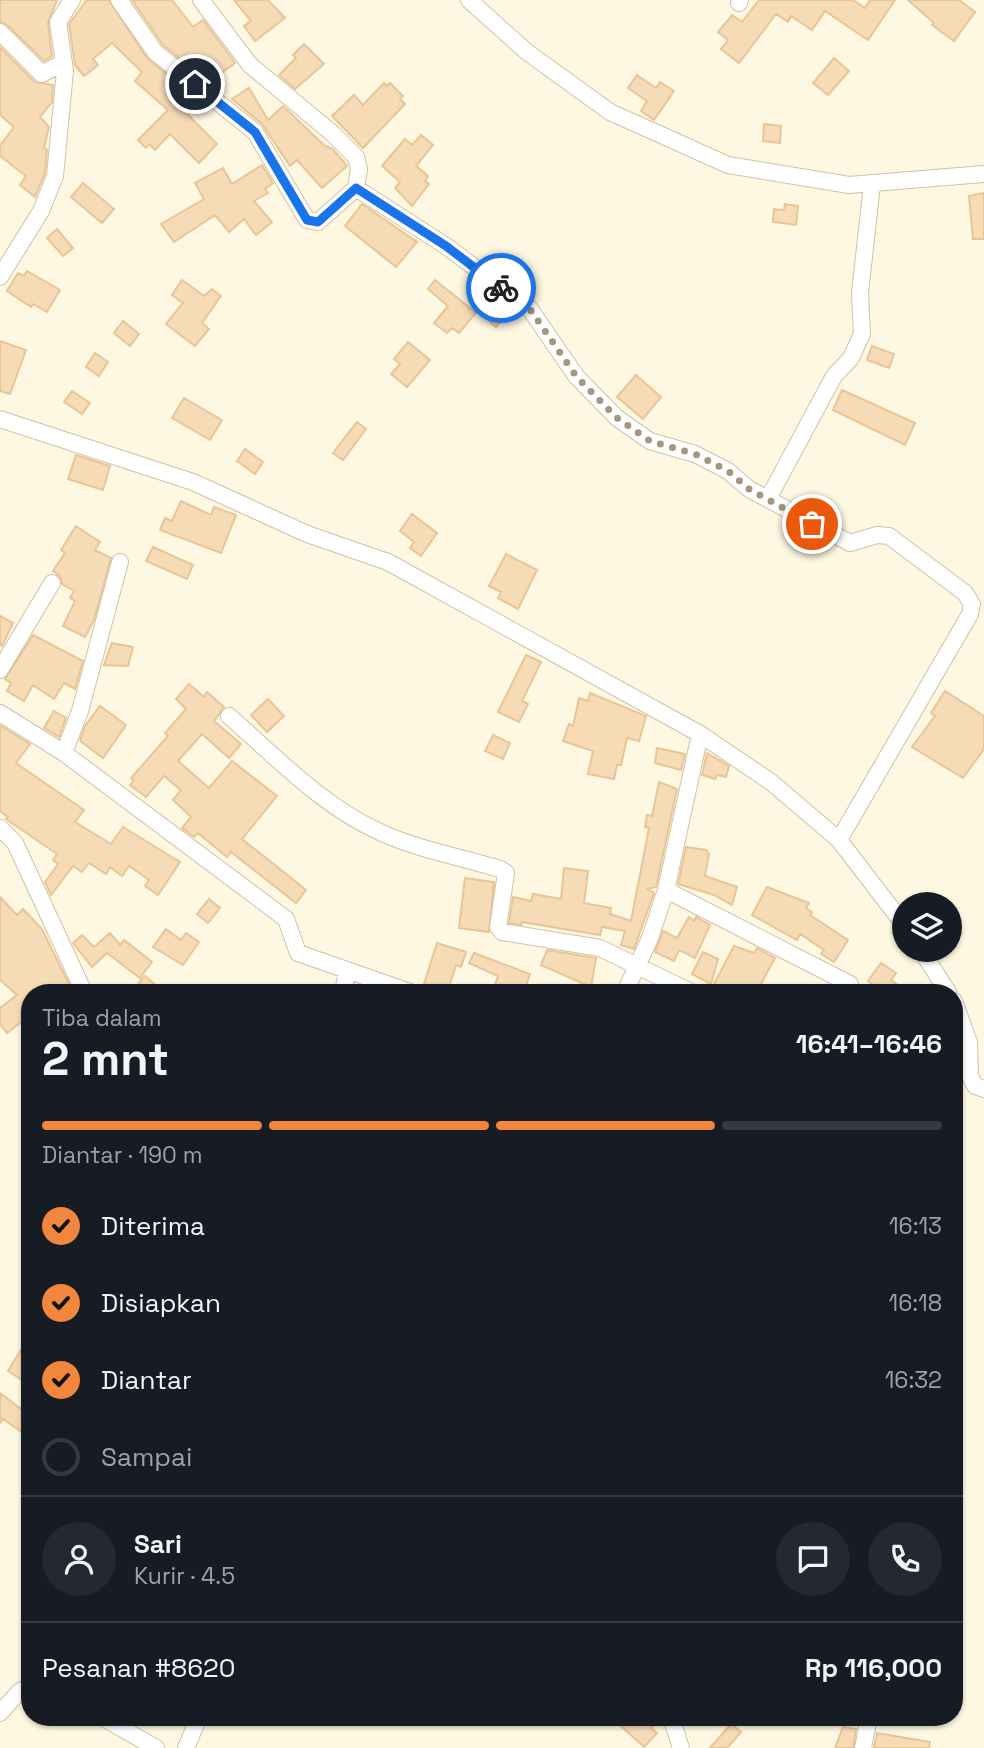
<!DOCTYPE html>
<html lang="id">
<meta charset="utf-8">
<style>
:root{--surface:#171b24;--page:#242831;--text:#f1f3f6;--muted:#9ea1a6;--line:#363941;--accent:#f2863d}
body{margin:0;font-family:"Space Grotesk",sans-serif;background:var(--page);color:var(--text);height:100vh;display:flex;flex-direction:column;font-size:26px;white-space:nowrap}
*{box-sizing:border-box;margin:0}
p{font-size:23px;color:var(--muted)}
.icon{flex:none;width:38px;height:38px;fill:none;stroke:currentColor;stroke-width:2;stroke-linecap:round;stroke-linejoin:round}
.map{position:relative;flex:1;overflow:hidden}
.panel{position:absolute;left:21px;top:984px;width:942px;height:742px;display:flex;flex-direction:column;background:var(--surface);border-radius:28px;box-shadow:0 2px 5px #0004}
.panel>*{flex:none}
.tools{position:absolute;left:892px;top:892px;display:grid;gap:14px}
.tools a{display:grid;place-items:center;width:70px;height:70px;border-radius:50%;background:var(--surface);box-shadow:0 2px 5px #0004;font-size:35px}
.pin{position:absolute;display:grid;place-items:center;width:60px;height:60px;color:#fff;margin:-30px;border:4px solid #fff;border-radius:50%;box-shadow:0 2px 7px #0007}
.courier{position:absolute;display:grid;place-items:center;width:70px;height:70px;margin:-35px;border:5px solid #1a73e8;border-radius:50%;background:#fff;color:#222;box-shadow:0 2px 9px #0007}
.summary em{font-style:normal;font-weight:600}
.summary div{display:flex;flex-direction:column-reverse}
.summary{display:flex;align-items:center;justify-content:space-between;height:119px;padding:0 21px}
h1{font-size:46px;font-weight:600;line-height:52px}
.bar{display:grid;grid-template-columns:repeat(4,1fr);gap:10px 7px;align-content:center;height:84px;padding:0 21px}
.bar i{height:9px;border-radius:5px;background:var(--line)}
.bar .on{background:var(--accent)}
.bar p{grid-column:span 4}
.line{display:flex;align-items:center;gap:18px;padding:0 21px;border-top:2px solid var(--line)}
.line div{flex:1}
.round{display:grid;place-items:center;flex:none;width:74px;height:74px;border-radius:37px;background:var(--page)}
ol{padding:0 21px;list-style:none}
li{display:flex;align-items:center;gap:21px;height:77px}
li p{margin-inline-start:auto}
li .icon{padding:7px;border-radius:50%;background:var(--accent);color:#111;stroke-width:4}
li:last-child{color:var(--muted)}
li i{width:38px;height:38px;border:4px solid var(--line);border-radius:50%}
.map>svg:first-child{display:block}
.building{fill:#f6dbb7;stroke:#e9c596;stroke-width:2}
.lines{fill:none;stroke-linecap:round;stroke-linejoin:round}
.minor-casing{stroke:#d0c1a8;stroke-width:18}
.minor{stroke:#fff;stroke-width:16}
.done{stroke:#a6967d;stroke-width:7;stroke-dasharray:0 12.6}
.route{stroke:#1a73e8;stroke-width:9}
</style>
<div class="map">
<svg width="984" height="1748" viewBox="0 0 984 1748">
<rect width="100%" height="100%" fill="#fef8e2"/>
<!-- building -->
<path class="building" d="M0,0H57L48,23L52,56L44,61L7,25L0,22Z
M87,0H109L147,58L201,102L188,115L217,144L199,163L170,134L155,150L149,144L146,148L138,140L168,110L135,81L142,72L112,43L93,59L98,65L84,76L75,65L69,24Z
M132,0H172L193,27L203,20L235,63L209,82L163,45Z
M234,0H268L285,18L255,41L244,26L251,21Z
M759,0H853L865,8L870,0H895L868,40L825,11L812,30L791,16L788,22L776,14L739,63L721,49L728,40L718,32L732,15L742,22Z
M908,0H959L975,12L954,41L932,25L934,23Z
M304,44L324,64L295,89L279,75L296,58L293,55Z
M0,47L35,82L53,85L52,102L40,117L49,127L44,148L47,150L45,173L35,197L20,185L26,176L0,156V146L14,127L0,115Z
M834,58L849,71L828,95L813,83Z
M637,75L656,88L660,82L674,91L654,120L641,111L647,101L628,88Z
M384,83L387,86L390,83L403,96L400,99L405,104L363,148L332,116L354,95L363,105Z
M249,88L268,120L283,106L325,146L333,149L347,166L322,188L297,160L290,166L262,124L232,99Z
M764,124L781,126L780,143L763,141Z
M421,135L433,145L416,166L428,176L425,181L429,184L412,206L395,188L400,182L382,166L405,139L412,145Z
M262,165L273,183L265,189L268,193L254,201L272,222L256,235L244,219L229,232L215,215L174,242L161,224L204,199L195,183L223,168L232,184Z
M83,183L114,209L102,223L71,197Z
M984,193V239H973L969,196Z
M362,204L417,242L396,267L345,226Z
M785,204L798,206L796,225L773,222L774,209L784,210Z
M57,229L73,248L63,256L47,238Z
M27,271L60,290L47,312L33,304L31,307L7,291L18,273L24,276Z
M182,280L204,296L212,289L221,296L202,323L209,329L195,346L166,324L183,303L172,295Z
M435,280L476,313L459,333L452,328L447,333L434,323L448,306L428,289Z
M496,297L512,309L496,327L481,314Z
M123,321L139,334L130,346L114,333Z
M0,341L26,350L10,394L0,391Z
M408,342L430,360L407,387L391,374L400,364L394,359Z
M872,346L894,354L889,368L867,360Z
M95,353L108,362L99,376L86,367Z
M636,375L661,397L643,419L617,397Z
M842,390L915,423L905,445L833,410Z
M72,391L90,403L82,414L64,402Z
M184,398L222,420L210,440L172,418Z
M357,422L366,429L343,460L333,453Z
M245,449L263,462L255,474L237,461Z
M76,455L110,466L103,490L68,479Z
M181,501L211,515L214,507L236,515L221,553L160,530L165,518L172,521Z
M412,514L437,533L421,556L410,548L414,542L400,531Z
M76,526L100,542L95,550L111,558L94,620L85,637L63,626L75,601L70,598L74,591L62,584L61,577L53,571L65,553L61,550Z
M153,547L193,565L187,579L146,561Z
M506,554L537,570L518,609L498,598L501,592L489,586Z
M0,616L13,623L2,646L0,645Z
M33,635L83,661L75,689L64,683L54,699L33,685L24,701L7,691L11,683L5,679Z
M112,643L133,647L128,666L104,665Z
M526,655L541,662L522,701L528,704L519,722L498,712Z
M189,684L204,697L207,692L224,707L214,721L241,744L229,758L202,734L178,761L209,788L232,761L277,796L242,839L306,890L296,903L231,852L227,857L198,833L194,837L182,828L191,817L173,800L181,790L164,776L146,797L130,785L134,780L131,778L168,736L165,733L186,709L176,699Z
M945,691L984,716V749L963,778L912,747L935,716L931,713Z
M590,693L646,716L639,741L627,738L621,765H617L614,779L588,774L593,751L563,741L569,724L573,726L579,698L588,701Z
M268,699L284,716L267,732L251,715Z
M100,706L126,725L103,758L80,741L85,726Z
M54,711L66,718L59,737L44,728Z
M0,725L30,744L16,763L84,810L75,822L111,844L123,827L180,862L158,895L145,886L149,880L129,866L122,876L110,867L106,874L89,863L82,872L73,866L51,895L45,882L58,864L53,860L57,854L6,819L8,817L0,811Z
M493,735L510,743L503,759L485,751Z
M657,748L685,754L681,770L655,763Z
M707,753L729,766L726,777L717,775L715,779L702,775Z
M659,782L677,789L656,887L648,889L654,893L634,949L621,945L625,931L602,927L600,935L522,922L521,925L509,923L513,897L531,901L533,894L561,899L564,868L588,871L584,903L611,908L610,914L631,921L649,828L645,827L647,815L652,816Z
M686,847L706,850L709,854L705,876L737,887L732,905L714,895L678,884Z
M465,878L494,882L489,932L459,928Z
M767,887L809,903L806,908L812,912L810,915L848,940L834,962L821,954L824,950L800,934L797,940L752,915Z
M0,897L17,915L23,909L42,929L73,992H30V1015L7,1033L0,1024V1008L17,995L0,980Z
M209,899L220,908L208,923L197,914Z
M689,917L694,921L696,917L710,925L695,958L679,950L674,961L655,952L663,931L677,938Z
M166,929L181,940L186,933L199,942L183,965L153,947Z
M110,933L120,945L124,940L152,962L140,978L107,953L92,967L73,943L82,935L94,947Z
M437,943L466,952L461,967L456,965L449,987L440,984L438,989L424,984Z
M734,946L754,953L757,948L775,958L761,984L777,992H723L713,986Z
M547,950L596,958L591,987L541,965Z
M703,952L718,959L711,984L692,974Z
M474,953L530,974L524,992H499L500,989L494,987L498,976L469,963Z
M881,963L896,973L891,980L908,992H883L868,981Z
M145,976L164,992H131Z
M22,1348L30,1353V1369L22,1380L8,1371Z
M0,1393L30,1416V1438L3,1419L0,1423Z
M611,1717H661V1718L651,1728L657,1733L644,1747Z
M731,1724L741,1732L727,1748H710Z
M843,1727L856,1729L853,1748H835Z
M877,1733L930,1742L929,1748H874Z"/>
<g class="lines">
<!-- minor casing -->
<g class="minor-casing">
<path id="minor" d="M119,0L155,52L255,132L307,220L318,222L356,188L446,246L530,309L576,376L617,418L650,441L695,454L728,471L749,489L850,543L877,535L889,536L965,593L972,604L970,614L839,840
M201,0L250,65L332,133L356,157L359,169L356,188
M469,0L527,52L610,112L728,165L849,185L984,174
M739,3L740,0
M0,32L42,74L64,62
M0,277L41,211L55,176L65,71L58,22L72,0
M0,419L193,482L307,534L388,562L700,734L771,782L839,840L905,926
M768,499L834,376L851,358L862,334L860,293L872,184
M0,670L52,583
M0,713L64,753L286,919L298,953L410,992
M229,716C277,758 323,807 382,833C420,850 461,857 500,869L506,873L498,927L502,932L600,948L691,992
M64,753L80,711L120,562
M0,828L15,843L84,992
M666,890L850,984
M921,950L948,992
M343,992L347,971
M625,992L650,938L666,890L700,734
M954,1001L969,1042L970,1076L975,1086L984,1089
M0,1713L19,1692L30,1686
M102,1717L156,1748
M671,1717L681,1748
M186,1748L199,1717
M863,1748L869,1717"/>
</g>
<!-- minor -->
<use href="#minor" class="minor"/>
</g>
<g class="lines">
<!-- done -->
<path class="done" d="M501,288L530,309L576,376L617,418L650,441L695,454L728,471L749,489L812,524"/>
<!-- route -->
<path class="route" d="M195,84L255,132L307,220L318,222L356,188L446,246L501,288"/>
</g>
</svg>
<div class="tools">
<a><svg class="icon" aria-label="layers" viewBox="0 0 24 24"><path d="M12 4l9 5-9 5-9-5zM3 14l9 5 9-5"/></svg></a>
</div>
<div class="pin" style="left:812px;top:524px;background:#ea580c"><svg class="icon" aria-label="bag" viewBox="0 0 24 24"><path d="M5 8h14l-1 12H6zM9 8a3 3 0 0 1 6 0"/></svg></div>
<div class="pin" style="left:195px;top:84px;background:#1f2937"><svg class="icon" aria-label="home" viewBox="0 0 24 24"><path d="M3 11l9-7 9 7M6 9v11h12V9"/></svg></div>
<div class="courier" style="left:501px;top:288px"><svg class="icon" aria-label="bike" viewBox="0 0 24 24"><circle cx="6" cy="16" r="4"/><circle cx="18" cy="16" r="4"/><path d="M6 16l4-8h5l3 8M10 8l3 8H6M13 5h3"/></svg></div>
<section class="panel">
<div class="summary"><div><h1>2 mnt</h1><p>Tiba dalam</p></div><em>16:41–16:46</em></div>
<div class="bar"><i class="on"></i><i class="on"></i><i class="on"></i><i></i><p>Diantar · 190 m</p></div>
<ol>
<li><svg class="icon" aria-label="check" viewBox="0 0 24 24"><path d="M5 12l5 5 9-10"/></svg>Diterima<p>16:13</p></li>
<li><svg class="icon" aria-label="check" viewBox="0 0 24 24"><path d="M5 12l5 5 9-10"/></svg>Disiapkan<p>16:18</p></li>
<li><svg class="icon" aria-label="check" viewBox="0 0 24 24"><path d="M5 12l5 5 9-10"/></svg>Diantar<p>16:32</p></li>
<li><i></i>Sampai</li>
</ol>
<div class="line" style="height:126px"><a class="round"><svg class="icon" aria-label="person" viewBox="0 0 24 24"><circle cx="12" cy="8" r="4"/><path d="M4 21q1-7 8-7t8 7"/></svg></a><div><b>Sari</b><p>Kurir · 4.5</p></div><a class="round"><svg class="icon" aria-label="chat" viewBox="0 0 24 24"><path d="M4 5h16v11H9l-5 4z"/></svg></a><a class="round"><svg class="icon" aria-label="phone" viewBox="0 0 24 24"><path d="M5 4h4l2 5-3 2q2 4 5 5l2-3 5 2v4C11 20 4 13 5 4z"/></svg></a></div>
<div class="line" style="height:91px"><div>Pesanan #8620</div><b>Rp 116,000</b></div>
</section>
</div>
